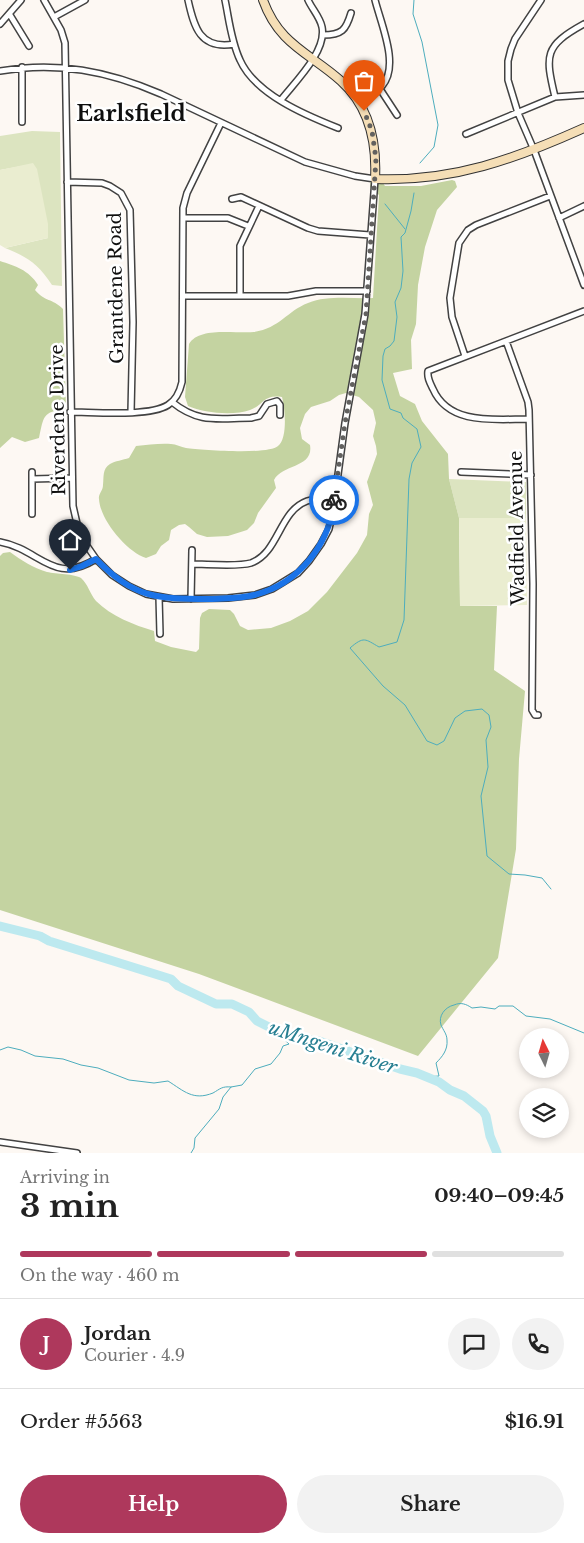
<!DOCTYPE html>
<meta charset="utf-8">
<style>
:root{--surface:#fff;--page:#f2f2f2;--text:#222;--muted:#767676;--line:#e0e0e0;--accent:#ae385c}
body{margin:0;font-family:"Libre Baskerville",serif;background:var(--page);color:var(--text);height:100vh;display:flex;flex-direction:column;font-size:19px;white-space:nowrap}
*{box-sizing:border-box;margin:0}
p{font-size:16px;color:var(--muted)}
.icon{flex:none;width:28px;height:28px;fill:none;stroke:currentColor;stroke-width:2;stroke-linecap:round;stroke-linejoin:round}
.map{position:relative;height:1153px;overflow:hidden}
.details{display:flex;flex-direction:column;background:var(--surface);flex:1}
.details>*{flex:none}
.needle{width:32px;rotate:355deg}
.fabs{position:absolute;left:519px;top:1028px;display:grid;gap:10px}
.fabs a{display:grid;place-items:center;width:50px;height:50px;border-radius:50%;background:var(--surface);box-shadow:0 2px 8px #0003;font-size:25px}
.pin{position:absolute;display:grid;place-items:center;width:42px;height:42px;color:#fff;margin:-51px -21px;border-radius:50% 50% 50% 0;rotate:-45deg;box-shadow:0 0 5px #0007}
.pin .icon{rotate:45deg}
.courier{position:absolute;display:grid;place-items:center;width:50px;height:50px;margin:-25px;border:4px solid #1a73e8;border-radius:50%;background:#fff;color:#222;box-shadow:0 1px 6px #0007}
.summary em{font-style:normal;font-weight:700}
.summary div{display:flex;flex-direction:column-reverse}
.summary{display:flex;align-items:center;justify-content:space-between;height:85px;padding:0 20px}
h1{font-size:32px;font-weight:700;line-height:38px}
.bar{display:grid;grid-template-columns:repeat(4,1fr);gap:8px 5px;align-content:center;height:60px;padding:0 20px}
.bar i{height:6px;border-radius:4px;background:var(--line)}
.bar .selected{background:var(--accent)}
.bar p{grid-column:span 4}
.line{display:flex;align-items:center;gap:12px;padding:0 20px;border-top:1px solid var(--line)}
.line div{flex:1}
.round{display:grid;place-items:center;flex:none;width:52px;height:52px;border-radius:26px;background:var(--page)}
.button{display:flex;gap:10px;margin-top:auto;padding:10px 20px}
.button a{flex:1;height:58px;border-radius:30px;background:var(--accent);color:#fff;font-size:20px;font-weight:700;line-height:58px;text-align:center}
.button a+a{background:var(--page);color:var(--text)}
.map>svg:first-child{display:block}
.green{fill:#dce4c0}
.forest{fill:#c4d3a1}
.pitch{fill:#eaedd0}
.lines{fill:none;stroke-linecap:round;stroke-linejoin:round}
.stream{stroke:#4dadbd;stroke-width:1}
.river{stroke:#bde9ef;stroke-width:9}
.street-casing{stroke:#424242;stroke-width:8}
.secondary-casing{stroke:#313131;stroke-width:10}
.street{stroke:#fff;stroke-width:5}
.secondary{stroke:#f5deb6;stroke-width:8}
.done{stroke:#62615f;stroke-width:5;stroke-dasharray:0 9}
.route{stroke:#1a73e8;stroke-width:6}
.labels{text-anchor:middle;stroke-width:5;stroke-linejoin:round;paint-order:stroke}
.street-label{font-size:18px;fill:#0f0f0f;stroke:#fff}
.water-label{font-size:19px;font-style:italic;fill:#277f92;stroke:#fff}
.district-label{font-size:22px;font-weight:bold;fill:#0f0f0f;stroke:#fff}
</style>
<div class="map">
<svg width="584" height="1153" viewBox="0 0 584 1153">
<rect width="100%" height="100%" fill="#fdf8f3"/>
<!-- green -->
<path class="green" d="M32,131L60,132L62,286L52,285C38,264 28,257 5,248L48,238L33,164L0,170V136Z
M449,479L526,482V518H459Z"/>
<!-- forest -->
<path class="forest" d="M372,168L385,186H421L452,180L455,181L457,187L437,210L425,247L418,285L416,324L411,340L412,369L393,373L400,396L415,404L422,421L448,454L449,479L459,518L460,606H497L494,670L525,691L519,759L516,849L498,958L418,1056L199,974L0,910V556L3,553L10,552C21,560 33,568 47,572C56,574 75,574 81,578C88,584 90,594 96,601C111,616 134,625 154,631L155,641L171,647L196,652L199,649L200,618L202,613L209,609L230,610L234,614L240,626L248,630L271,628L290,621L308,611L327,592L357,553L367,535L369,514L373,505L367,482L377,454L376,446L373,436L376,423L373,410L359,397L346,393L339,395L330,401L311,407L305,414L300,428L302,439L310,445C314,468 283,464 274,480L276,488L258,513L254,523L247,530L228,536L207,537L197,534L189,527L185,524L179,525L171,530L169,540L161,546L156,554L146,558C127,552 100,520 99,499C98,494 103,491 103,485C104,477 102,469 110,464C115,461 123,460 129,458L136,446C148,445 160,443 171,444C176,444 181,447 186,448C201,450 268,455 278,446C288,438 285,408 282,397C263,394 264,405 250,410C233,416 204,413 188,406L185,397L189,344C199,326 237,334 254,332C280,328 287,311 308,303C328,295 352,299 373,298L379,195L370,187Z
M0,261C15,266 29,270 38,285L35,290C45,302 52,298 63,309L66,409C42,412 44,416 39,438L25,442L12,437L0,448Z"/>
<!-- pitch -->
<path class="pitch" d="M33,163L37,169L48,224V238L5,248L0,245V170Z
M459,518H526L527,605L460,606Z"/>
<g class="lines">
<!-- stream -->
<path class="stream" d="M414,0L413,14L422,42L438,125L434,147L420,163
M414,193L411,211L405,233L401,237L403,271L401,288L395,302L397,317L394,341L390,346L385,349L383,356L382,380L390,409L401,413L403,418L417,429L421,447L412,463L409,479L404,620L397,642L379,647C365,639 364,636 350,648L383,686L405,705L427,741L437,745L444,741L455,718L465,711L482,709L489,715L491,727L486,740L488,767L481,796L487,856L509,874L525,875L542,878L551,889
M385,204L405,229
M0,1050L8,1047L21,1050L35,1056L63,1059L81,1065L98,1068L129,1080L154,1083L168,1081C184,1091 193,1101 213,1093C220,1089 222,1086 231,1087
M426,1077L439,1076L436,1063C442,1057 448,1050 447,1040C447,1034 443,1030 441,1025C438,1016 445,1007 454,1005C461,1002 466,1004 472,1008L481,1007L495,1009L499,1006H513L526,1016L550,1019L584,1033
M191,1153L194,1148L195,1138L219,1109L223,1097L231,1087L242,1085L255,1069L271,1064L280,1053L283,1046L289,1044L274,1030"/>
<!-- river -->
<path class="river" d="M0,926L40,936L49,941L171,979L178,986L216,1004H232L249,1012L257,1021L285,1035L297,1039L319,1041L400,1069L417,1073L439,1082L450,1090L464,1096L483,1111L486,1116L490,1136L497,1153"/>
<!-- street casing -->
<g class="street-casing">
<path id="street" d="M188,0C194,27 200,50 234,44
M225,0C229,19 231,41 240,60C255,94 305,115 338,128
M541,0L515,39L511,49L508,61V80L518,113L534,150L584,285
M10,15L29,46
M54,17L85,0
M0,24L21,0
M323,35C342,35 346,30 351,13
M22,67V122
M0,71C57,61 108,71 161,94L305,162L355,176L375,179L365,314L345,423L333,511L329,529L321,544L309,561L298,573L272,589L255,595L228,598L173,599L146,594L129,586L112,575L96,559L87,546L78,528L73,506L65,43L61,30L44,0
M380,89L397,115
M555,97C545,55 544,46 584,24
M281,100C295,82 327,51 322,27C320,17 312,9 308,0
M359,102C366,97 376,93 382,86C400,66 381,24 375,0
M466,134L555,97L584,95
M67,182L102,183L110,186L121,193L130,210L133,322L131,412
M232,199L241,197L308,228L318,231L370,235
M183,218H228L248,226
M559,218L584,206
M183,296H288L316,291H367
M240,296V246L259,206
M506,341L528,402L529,410L533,584L532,710L535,715H538
M465,356L452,317L450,298L459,243L468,230L476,225L550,196
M172,402C199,424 218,418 251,418L259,416L267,404L277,401L280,405V415
M70,412C94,412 149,417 168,405C176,400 180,391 182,382L183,208L187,193L221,123
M529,419C496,419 449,426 433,389C430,383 427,378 428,371L584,311
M32,472V514
M461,472L531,475
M32,479L72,478
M0,542C40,549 53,586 96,559
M192,564C207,564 237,567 251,563C279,553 279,511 307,501C316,498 325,499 334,499
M159,597L160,634
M191,599L192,550
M0,1142L77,1153"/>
</g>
<!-- secondary casing -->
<g class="secondary-casing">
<path id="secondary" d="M263,0C279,45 310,53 341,81C370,107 377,142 375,179C453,182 515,159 584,128"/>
</g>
<!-- street -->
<use href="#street" class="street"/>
<!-- secondary -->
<use href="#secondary" class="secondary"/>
</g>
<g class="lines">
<!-- done -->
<path class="done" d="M334,500L345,423L366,314L376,159L372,131L364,111"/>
<!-- route -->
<path class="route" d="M70,570L82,566L96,559C133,598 157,599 209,599C224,598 240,599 254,595C299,584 330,544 334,500"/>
</g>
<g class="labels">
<!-- street labels -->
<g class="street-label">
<text transform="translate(116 288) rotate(-91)" y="6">Grantdene Road</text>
<text transform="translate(58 420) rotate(-91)" y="6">Riverdene Drive</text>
<text transform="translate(517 528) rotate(-91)" y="6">Wadfield Avenue</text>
</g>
<!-- water labels -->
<g class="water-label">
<text transform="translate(333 1047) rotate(18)" y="7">uMngeni River</text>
</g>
<!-- district labels -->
<g class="district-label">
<text x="131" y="121">Earlsfield</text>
</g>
</g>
</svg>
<div class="fabs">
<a><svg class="needle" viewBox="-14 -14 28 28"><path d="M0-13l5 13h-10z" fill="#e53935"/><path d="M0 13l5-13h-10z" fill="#767676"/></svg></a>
<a><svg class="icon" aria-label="layers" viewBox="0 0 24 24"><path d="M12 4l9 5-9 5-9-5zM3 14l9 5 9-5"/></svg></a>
</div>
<div class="pin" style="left:364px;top:111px;background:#ea580c"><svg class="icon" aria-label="bag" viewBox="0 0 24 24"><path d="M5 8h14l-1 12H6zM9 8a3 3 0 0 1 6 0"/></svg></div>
<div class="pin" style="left:70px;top:570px;background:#1f2937"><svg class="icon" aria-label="home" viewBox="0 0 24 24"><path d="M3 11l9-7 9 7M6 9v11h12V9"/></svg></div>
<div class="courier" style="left:334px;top:500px"><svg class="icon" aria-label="bike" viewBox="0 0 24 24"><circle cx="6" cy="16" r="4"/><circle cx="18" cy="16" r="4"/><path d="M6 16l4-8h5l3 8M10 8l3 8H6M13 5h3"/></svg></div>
</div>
<section class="details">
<div class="summary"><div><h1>3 min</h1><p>Arriving in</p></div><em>09:40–09:45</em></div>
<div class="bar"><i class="selected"></i><i class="selected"></i><i class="selected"></i><i></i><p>On the way · 460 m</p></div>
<div class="line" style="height:90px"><b class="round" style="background:var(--accent);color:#fff">J</b><div><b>Jordan</b><p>Courier · 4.9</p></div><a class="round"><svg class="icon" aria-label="chat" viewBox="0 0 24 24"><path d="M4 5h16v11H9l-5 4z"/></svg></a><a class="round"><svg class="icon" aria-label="phone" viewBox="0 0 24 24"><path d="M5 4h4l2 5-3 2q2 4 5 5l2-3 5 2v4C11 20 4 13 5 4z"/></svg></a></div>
<div class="line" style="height:65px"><div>Order #5563</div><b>$16.91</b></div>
<div class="button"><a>Help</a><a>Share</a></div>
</section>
